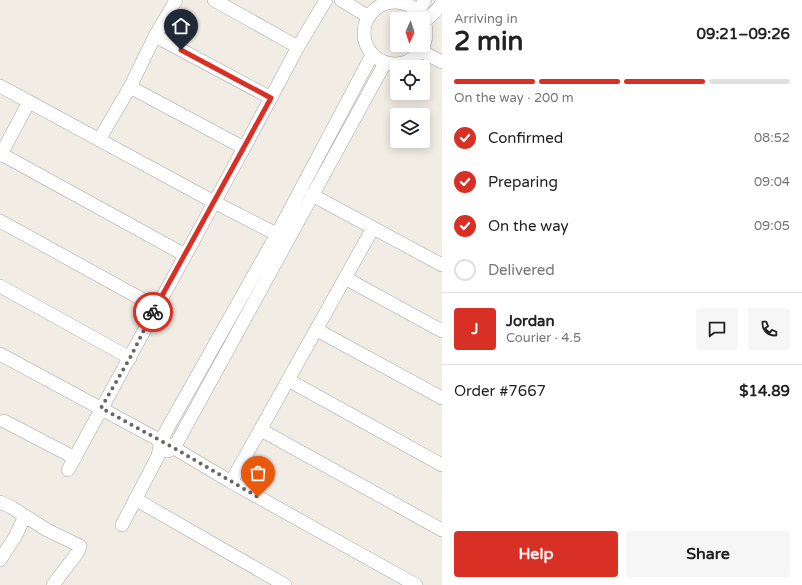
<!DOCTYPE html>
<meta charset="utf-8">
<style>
:root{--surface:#fff;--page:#f6f6f6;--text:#222;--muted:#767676;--line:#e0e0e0;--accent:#d93025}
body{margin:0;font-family:"Varela Round",sans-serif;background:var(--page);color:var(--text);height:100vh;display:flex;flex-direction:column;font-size:15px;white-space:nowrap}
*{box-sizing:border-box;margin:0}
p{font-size:13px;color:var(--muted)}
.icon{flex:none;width:22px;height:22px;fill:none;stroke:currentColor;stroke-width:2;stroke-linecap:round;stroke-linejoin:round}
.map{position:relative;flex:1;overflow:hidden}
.sheet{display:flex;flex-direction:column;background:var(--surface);width:360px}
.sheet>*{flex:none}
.needle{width:26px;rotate:183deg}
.fabs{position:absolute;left:390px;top:12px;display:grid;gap:8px}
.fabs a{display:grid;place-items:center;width:40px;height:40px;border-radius:4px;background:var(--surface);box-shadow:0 2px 10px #0003;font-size:20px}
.pin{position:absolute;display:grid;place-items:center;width:34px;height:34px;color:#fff;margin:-41px -17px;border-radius:50% 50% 50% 0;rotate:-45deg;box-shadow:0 0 4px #0007}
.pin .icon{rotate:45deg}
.courier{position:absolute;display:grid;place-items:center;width:40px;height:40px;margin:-20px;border:3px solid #d93025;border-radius:50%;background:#fff;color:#222;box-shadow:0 1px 5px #0007}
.summary em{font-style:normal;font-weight:800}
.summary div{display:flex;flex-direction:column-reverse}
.summary{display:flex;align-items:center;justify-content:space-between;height:68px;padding:0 12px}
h1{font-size:26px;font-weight:800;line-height:30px}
.bar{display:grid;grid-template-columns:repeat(4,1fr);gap:6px 4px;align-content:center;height:48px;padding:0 12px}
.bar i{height:5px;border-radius:3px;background:var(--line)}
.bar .selected{background:var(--accent)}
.bar p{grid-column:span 4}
.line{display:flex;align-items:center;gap:10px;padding:0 12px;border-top:1px solid var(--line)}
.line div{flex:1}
.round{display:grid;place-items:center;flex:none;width:42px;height:42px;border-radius:4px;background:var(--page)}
ol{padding:0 12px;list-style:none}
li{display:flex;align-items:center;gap:12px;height:44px}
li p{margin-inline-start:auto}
li .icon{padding:4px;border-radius:50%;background:var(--accent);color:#fff;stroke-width:4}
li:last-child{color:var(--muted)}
li i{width:22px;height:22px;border:2px solid var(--line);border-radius:50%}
.primary-button{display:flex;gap:8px;margin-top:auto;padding:8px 12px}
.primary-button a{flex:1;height:46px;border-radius:4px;background:var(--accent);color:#fff;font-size:16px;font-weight:800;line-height:46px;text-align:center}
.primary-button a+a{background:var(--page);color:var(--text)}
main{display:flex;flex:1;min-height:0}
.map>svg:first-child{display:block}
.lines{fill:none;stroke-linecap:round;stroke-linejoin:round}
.street-casing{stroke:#a6a6a6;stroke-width:14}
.street{stroke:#fff;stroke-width:13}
.done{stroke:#686764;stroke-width:4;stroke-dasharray:0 7.2}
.route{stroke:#d93025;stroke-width:5}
</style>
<main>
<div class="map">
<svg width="442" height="585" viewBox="0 0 442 585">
<rect width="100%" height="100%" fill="#f1ede5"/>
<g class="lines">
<!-- street casing -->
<g class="street-casing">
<path id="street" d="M214,0L298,47
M341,0L369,17
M364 33a31 31 0 1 1 62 0a31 31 0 1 1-62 0Z
M418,12L425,0
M424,22L438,9L442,3
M155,36L271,98
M421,51L442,62
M0,86L214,202L284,238
M130,87L244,148
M99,140L130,87L155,36L176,0
M1,154L185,255
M0,156L29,102
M312,195L442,265
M0,221L156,307
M345,278L442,331
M0,286L130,358
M317,330L442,398
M0,354L174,448L231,482L416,585
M288,380L442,465
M4,421L75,458
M261,430L442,530
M168,451L174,448L385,63
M68,470L244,148L298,47L326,0
M231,482L373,228
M135,499L285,585
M0,502L11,507L47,530L80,546L78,552L53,585
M122,525L158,456L161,440L277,234L372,55
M0,560L15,537L25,516"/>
</g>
<!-- street -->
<use href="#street" class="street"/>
</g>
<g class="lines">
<!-- done -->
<path class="done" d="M153,312L130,358L101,408L174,448L258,497"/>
<!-- route -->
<path class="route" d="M153,312L271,98L181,50"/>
</g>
</svg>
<div class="fabs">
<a><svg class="needle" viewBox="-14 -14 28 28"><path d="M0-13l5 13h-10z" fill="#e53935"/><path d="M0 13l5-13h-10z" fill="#767676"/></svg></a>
<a><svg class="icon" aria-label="locate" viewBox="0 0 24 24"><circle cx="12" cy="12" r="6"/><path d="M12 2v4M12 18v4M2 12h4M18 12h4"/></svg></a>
<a><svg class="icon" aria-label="layers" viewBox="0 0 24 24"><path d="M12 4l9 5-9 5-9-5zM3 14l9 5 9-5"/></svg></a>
</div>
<div class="pin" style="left:258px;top:497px;background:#ea580c"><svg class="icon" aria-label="bag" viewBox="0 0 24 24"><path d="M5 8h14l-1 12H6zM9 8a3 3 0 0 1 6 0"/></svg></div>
<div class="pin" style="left:181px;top:50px;background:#1f2937"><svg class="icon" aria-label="home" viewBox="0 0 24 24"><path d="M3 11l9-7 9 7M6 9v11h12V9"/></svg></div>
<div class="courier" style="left:153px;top:312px"><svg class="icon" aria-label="bike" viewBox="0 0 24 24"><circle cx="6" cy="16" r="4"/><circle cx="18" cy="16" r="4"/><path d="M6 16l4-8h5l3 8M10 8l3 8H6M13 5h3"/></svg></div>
</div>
<section class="sheet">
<div class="summary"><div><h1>2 min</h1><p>Arriving in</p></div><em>09:21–09:26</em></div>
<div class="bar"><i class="selected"></i><i class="selected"></i><i class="selected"></i><i></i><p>On the way · 200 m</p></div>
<ol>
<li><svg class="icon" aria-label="check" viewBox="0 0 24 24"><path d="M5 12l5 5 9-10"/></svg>Confirmed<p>08:52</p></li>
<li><svg class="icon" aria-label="check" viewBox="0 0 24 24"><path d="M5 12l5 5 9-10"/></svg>Preparing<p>09:04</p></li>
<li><svg class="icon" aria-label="check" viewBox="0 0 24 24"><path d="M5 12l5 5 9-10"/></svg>On the way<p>09:05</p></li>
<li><i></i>Delivered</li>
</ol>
<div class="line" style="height:72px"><b class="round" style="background:var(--accent);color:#fff">J</b><div><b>Jordan</b><p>Courier · 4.5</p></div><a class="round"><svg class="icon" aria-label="chat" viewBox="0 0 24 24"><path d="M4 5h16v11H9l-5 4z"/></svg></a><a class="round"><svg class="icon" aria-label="phone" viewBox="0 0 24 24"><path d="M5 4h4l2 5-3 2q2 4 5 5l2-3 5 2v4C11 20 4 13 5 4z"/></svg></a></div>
<div class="line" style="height:52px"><div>Order #7667</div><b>$14.89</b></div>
<div class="primary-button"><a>Help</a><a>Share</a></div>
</section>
</main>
